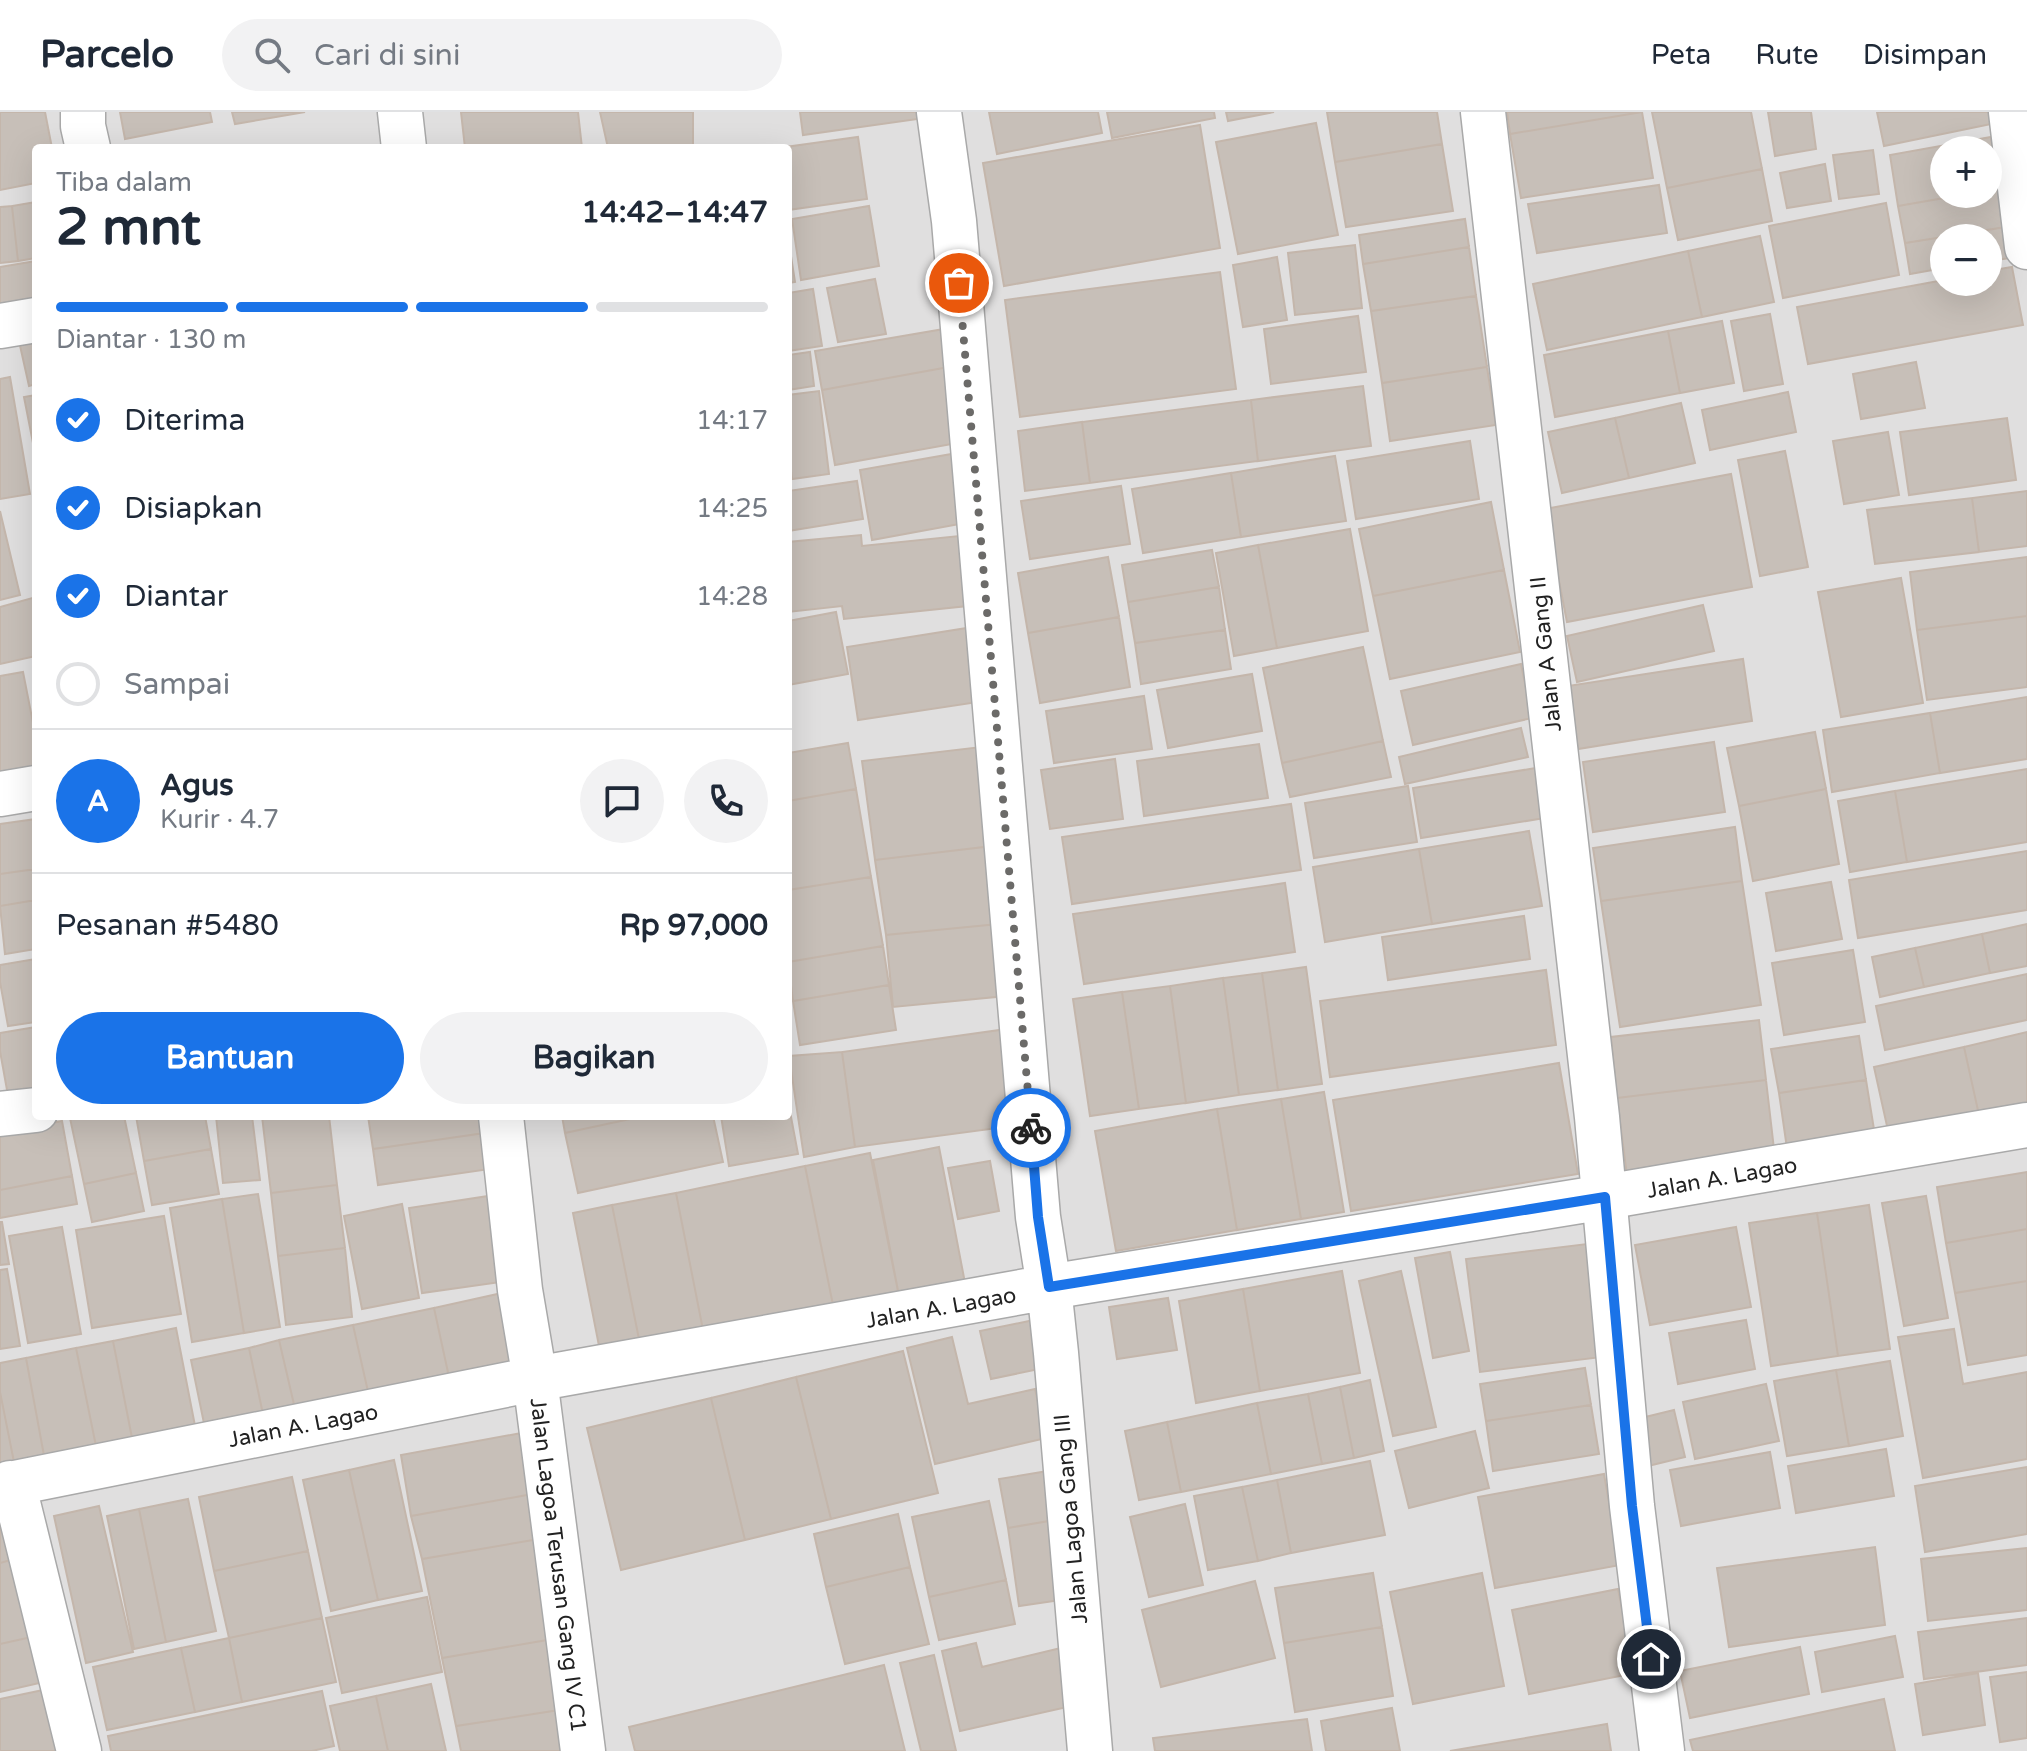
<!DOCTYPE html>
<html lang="id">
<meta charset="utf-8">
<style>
:root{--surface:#fff;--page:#f2f2f3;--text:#1f2937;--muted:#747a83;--line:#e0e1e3;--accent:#1a73e8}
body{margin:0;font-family:"Varela Round",sans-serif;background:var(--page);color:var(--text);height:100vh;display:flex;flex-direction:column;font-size:30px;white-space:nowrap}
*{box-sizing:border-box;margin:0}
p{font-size:26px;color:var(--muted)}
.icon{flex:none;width:44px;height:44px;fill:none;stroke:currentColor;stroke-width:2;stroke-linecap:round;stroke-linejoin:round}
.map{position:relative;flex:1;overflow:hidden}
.drawer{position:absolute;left:32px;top:32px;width:760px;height:976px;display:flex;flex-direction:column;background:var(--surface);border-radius:8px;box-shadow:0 8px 32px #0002}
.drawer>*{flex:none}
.controls{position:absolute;left:1930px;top:24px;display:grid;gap:16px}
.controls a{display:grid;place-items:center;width:72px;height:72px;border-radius:50%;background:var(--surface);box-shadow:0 8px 32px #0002;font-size:40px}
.pin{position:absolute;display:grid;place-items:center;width:68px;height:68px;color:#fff;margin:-34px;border:4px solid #fff;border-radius:50%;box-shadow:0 2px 8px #0007}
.courier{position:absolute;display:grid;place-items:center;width:80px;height:80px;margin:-40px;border:6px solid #1a73e8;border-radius:50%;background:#fff;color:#222;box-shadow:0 2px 10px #0007}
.headline em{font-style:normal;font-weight:700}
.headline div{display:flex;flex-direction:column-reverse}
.headline{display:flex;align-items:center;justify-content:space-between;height:136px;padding:0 24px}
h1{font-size:52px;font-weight:700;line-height:60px}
.bar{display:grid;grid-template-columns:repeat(4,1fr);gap:12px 8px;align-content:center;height:96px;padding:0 24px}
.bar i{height:10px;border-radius:6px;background:var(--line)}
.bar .current{background:var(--accent)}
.bar p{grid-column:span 4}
.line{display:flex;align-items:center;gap:20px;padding:0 24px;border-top:2px solid var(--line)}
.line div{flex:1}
.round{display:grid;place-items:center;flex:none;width:84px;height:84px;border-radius:42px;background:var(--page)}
ol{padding:0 24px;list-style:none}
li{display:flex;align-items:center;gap:24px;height:88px}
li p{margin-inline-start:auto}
li .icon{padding:8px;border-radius:50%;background:var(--accent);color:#fff;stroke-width:4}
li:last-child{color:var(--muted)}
li i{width:44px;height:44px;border:4px solid var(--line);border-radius:50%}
.cta{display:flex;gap:16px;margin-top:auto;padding:16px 24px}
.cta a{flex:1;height:92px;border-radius:48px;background:var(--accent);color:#fff;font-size:32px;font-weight:700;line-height:92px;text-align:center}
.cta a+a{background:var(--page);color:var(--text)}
header{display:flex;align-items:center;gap:48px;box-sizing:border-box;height:112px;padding:0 40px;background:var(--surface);border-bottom:2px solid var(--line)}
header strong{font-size:38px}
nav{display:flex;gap:44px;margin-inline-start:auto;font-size:28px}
.search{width:560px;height:72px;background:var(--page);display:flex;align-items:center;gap:20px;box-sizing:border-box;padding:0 28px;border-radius:44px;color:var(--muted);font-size:30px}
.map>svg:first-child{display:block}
.residential{fill:#e0dfdf;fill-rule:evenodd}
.building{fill:#c7bfb8;stroke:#c4b6ab;stroke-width:2}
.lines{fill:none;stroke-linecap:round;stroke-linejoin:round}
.street-casing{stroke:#a9a9a9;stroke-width:47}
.street{stroke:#fff;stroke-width:44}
.done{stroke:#6b6a68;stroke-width:8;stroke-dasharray:0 14.4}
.route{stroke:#1a73e8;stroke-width:10}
.labels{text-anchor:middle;stroke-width:8;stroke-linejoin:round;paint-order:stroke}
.street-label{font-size:22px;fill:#222;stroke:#fff}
</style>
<header>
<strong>Parcelo</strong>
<div class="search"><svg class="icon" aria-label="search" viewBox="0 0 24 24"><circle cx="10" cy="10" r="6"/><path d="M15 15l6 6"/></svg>Cari di sini</div>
<nav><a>Peta</a><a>Rute</a><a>Disimpan</a></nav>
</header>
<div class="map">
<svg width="2027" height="1639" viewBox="0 0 2027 1639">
<rect width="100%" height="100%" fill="#f2efe9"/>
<!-- residential -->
<path class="residential" d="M0,0H2027V1639H0ZM36,36H788V1004H36ZM1944,38H1988V82H1944ZM1944,126H1988V170H1944Z"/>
<!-- building -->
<path class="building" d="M0,0H45L52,36H36V71L0,78Z
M120,0H210L212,10L125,27Z
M232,0H305L235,12Z
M461,0H578L582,36H465Z
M600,0H693V36H608Z
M800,0H931L932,5L803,23Z
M989,0H1098L1102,21L997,42Z
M1107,0H1214L1215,6L1112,26Z
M1226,0H1274L1228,9Z
M1327,0H1437L1442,32L1335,50Z
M1507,0H1642L1510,22Z
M1642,0L1653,66L1521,86L1510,22Z
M1652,0H1751L1762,57L1667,76Z
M1768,0H1811L1816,37L1775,44Z
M1877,0H1994L1996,11L1884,34Z
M1316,11L1338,123L1238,142L1216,30Z
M1200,13L1220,136L1004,174L983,51Z
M858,25L867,87L788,98V36H778Z
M1991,25L1999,76L1988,78V38H1944V82H1967L1898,94L1890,43Z
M1442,32L1453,99L1346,115L1335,50Z
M1873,38L1879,82L1839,87L1833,43Z
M1825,52L1831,89L1787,96L1780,61Z
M1762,57L1772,109L1678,128L1667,76Z
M1659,73L1667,121L1537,141L1528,92Z
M1999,76L2006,115L1905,131L1898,94L1967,82H1988V78Z
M36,90V146L18,149L12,94Z
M1886,91L1899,163L1783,186L1769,114Z
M12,94L18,149L0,151V95Z
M869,94L879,154L801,168L792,107Z
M1465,107L1469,135L1363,152L1359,123Z
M2006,115L2011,146L1988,149V126H1944V156L1910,162L1905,131Z
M1760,124L1774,190L1702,205L1688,139Z
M788,125L795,170L788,171Z
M1355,133L1362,196L1295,203L1288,141Z
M1469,135L1476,184L1371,199L1363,152Z
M1688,139L1702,205L1547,238L1533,172Z
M1277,145L1287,208L1243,215L1233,153Z
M36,149V202L0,209V155Z
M2012,155L2023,213L1808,252L1797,195L1944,168V170H1988V159Z
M1220,160L1236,277L1020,305L1005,188Z
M875,167L886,222L838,230L827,176Z
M813,177L822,234L788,239V181Z
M1476,184L1487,255L1382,271L1371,199Z
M1770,202L1783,272L1744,279L1731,209Z
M1358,204L1366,260L1271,272L1264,217Z
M1722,209L1734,271L1680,281L1668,219Z
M944,217L949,255L822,278L815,239Z
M1668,219L1680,281L1555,305L1544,243Z
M36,225V272L29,274L19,229Z
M810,240L814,274L788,278V243Z
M1916,250L1925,296L1861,307L1853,262Z
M949,255L963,330L835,353L822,278Z
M1487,255L1496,313L1390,329L1382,271Z
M10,265L30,382L0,387V267Z
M1363,274L1371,334L1258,349L1251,288Z
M819,279L829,362L792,367L788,335V283Z
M1788,280L1796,320L1710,338L1702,298Z
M36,283V335L34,336L24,285Z
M1251,288L1258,349L1090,371L1082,310Z
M1681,291L1695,351L1629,366L1615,306Z
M1615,306L1629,366L1562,381L1548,320Z
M2007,306L2016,368L1909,383L1900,320Z
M1082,310L1090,371L1025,379L1018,319Z
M1888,320L1899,383L1844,392L1833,329Z
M1470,329L1479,387L1356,407L1347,349Z
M1785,339L1808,455L1760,464L1738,348Z
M963,340L976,409L872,428L860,358Z
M1335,344L1346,409L1241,425L1231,361Z
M1231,361L1241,425L1143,441L1132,377Z
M1731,362L1752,475L1567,510L1545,397Z
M857,369L863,407L788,419V379Z
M1121,374L1130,432L1030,447L1021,389Z
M2027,379V434L1979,440L1972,386Z
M1972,386L1979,440L1875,452L1867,398Z
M1491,390L1504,458L1373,484L1359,417Z
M0,399L20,483L0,488Z
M1350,417L1368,519L1277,536L1258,433Z
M861,423L862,434L969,423L977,493L844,507L842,494L788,500V430Z
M1258,433L1277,536L1234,544L1216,441Z
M1212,438L1219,475L1128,490L1122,453Z
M1108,445L1119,505L1028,521L1018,461Z
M2027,445V504L1917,518L1910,460Z
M1504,458L1520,540L1390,567L1373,484Z
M1901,466L1923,591L1841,605L1818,480Z
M1219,475L1225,518L1135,531L1128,490Z
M36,485V544L0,552V495Z
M1703,493L1714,539L1577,570L1567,524Z
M836,500L848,562L788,573V509Z
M2027,504V575L1927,588L1917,518Z
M1119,505L1130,575L1040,591L1028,521Z
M967,516L978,590L858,608L847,535Z
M1225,518L1231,557L1141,572L1135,531Z
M1363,535L1383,629L1282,651L1263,556Z
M1743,547L1752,609L1578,637L1568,574Z
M1521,552L1532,606L1413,633L1401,579Z
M23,560L36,626V671L0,677V564Z
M1252,562L1262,619L1168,636L1157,578Z
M1144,584L1152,637L1054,651L1046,599Z
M2027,585V647L1940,661L1930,601Z
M1930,601L1940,661L1832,680L1823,618Z
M1521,616L1528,645L1405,672L1399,645Z
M1815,620L1826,677L1739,694L1727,636Z
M1383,629L1391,665L1290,685L1282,651Z
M1714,630L1725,700L1593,720L1583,650Z
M848,631L856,677L788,689V641Z
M1259,632L1268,686L1144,704L1137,649Z
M981,635L992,734L875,748L862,649Z
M1115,647L1123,707L1050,717L1041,658Z
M1536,656L1545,706L1421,726L1413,676Z
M2027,657V730L1907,750L1895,679Z
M1408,674L1417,730L1314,746L1305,691Z
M856,677L871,765L788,778V689Z
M1826,677L1839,752L1753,769L1739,694Z
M1895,679L1907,750L1850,760L1838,689Z
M1291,692L1301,758L1072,792L1062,725Z
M36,707V757L0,762V712Z
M1735,715L1742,769L1601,789L1593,736Z
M1529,719L1542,794L1432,812L1419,737Z
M992,734L998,812L886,823L875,748Z
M1419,737L1432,812L1325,830L1313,755Z
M2027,739V798L1858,826L1849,768Z
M36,757V788L0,794V762Z
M871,765L883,834L788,850V778Z
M1742,769L1761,893L1620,915L1601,789Z
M1831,770L1842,827L1776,839L1766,781Z
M1285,771L1295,840L1084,872L1073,802Z
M36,788V837L5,842L0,794Z
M1524,804L1530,847L1388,868L1382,825Z
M998,812L1006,884L893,895L886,823Z
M2027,812V854L1990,861L1982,822Z
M1982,822L1990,861L1924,875L1915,836Z
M883,834L889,873L793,889L788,850Z
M1915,836L1924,875L1880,885L1872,845Z
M1853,838L1865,910L1784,923L1772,851Z
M36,847V910L8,914L0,870V853Z
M1306,855L1322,972L1278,978L1262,861Z
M1546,858L1556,933L1330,965L1320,889Z
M1262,861L1278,978L1239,983L1223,866Z
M2027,862V908L1885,938L1876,894Z
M1223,866L1239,983L1186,991L1170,874Z
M889,873L896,918L800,933L793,889Z
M1170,874L1186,991L1139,997L1122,880Z
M1122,880L1139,997L1090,1004L1073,887Z
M1759,908L1766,968L1617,986L1611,925Z
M36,915V984L9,989L0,939V921Z
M1007,917L1020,1013L855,1035L842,940Z
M2027,920V1002L1981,1012L1964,935Z
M1859,924L1866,968L1779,981L1771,937Z
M1964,935L1981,1012L1891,1032L1874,955Z
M842,940L855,1035L804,1045L789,944Z
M1559,951L1578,1062L1351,1099L1333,988Z
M1766,968L1775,1046L1627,1064L1617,986Z
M1866,968L1877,1036L1789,1050L1779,981Z
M1324,980L1344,1100L1301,1107L1281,987Z
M1281,987L1301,1107L1237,1118L1217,997Z
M788,989L798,1042L729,1054L721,1004H788Z
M1217,997L1237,1118L1116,1139L1095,1019Z
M78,1004H124L136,1061L84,1072L70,1006Z
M136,1004H205L211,1037L144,1049Z
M216,1004H252L260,1068L223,1071Z
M262,1004H329L337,1073L271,1081Z
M368,1004H483L485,1021L373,1037Z
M562,1004H644L565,1021Z
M644,1004H713L723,1050L578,1081L565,1021Z
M62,1009L72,1064L0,1078V1021Z
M485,1021L490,1057L378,1073L373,1037Z
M939,1035L965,1171L899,1184L873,1048Z
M211,1037L219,1082L152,1093L144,1049Z
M870,1041L899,1184L834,1198L805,1054Z
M990,1049L999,1099L958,1107L948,1056Z
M805,1054L834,1198L704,1223L676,1081Z
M2027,1060V1117L1946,1131L1937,1075Z
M136,1061L144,1099L92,1110L84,1072Z
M72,1064L77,1092L0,1106V1078Z
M337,1073L345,1136L278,1144L271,1081Z
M676,1081L704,1223L641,1237L612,1093Z
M258,1082L280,1215L244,1221L222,1087Z
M495,1083L508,1169L422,1181L409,1096Z
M1926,1084L1948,1206L1904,1214L1882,1091Z
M222,1087L244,1221L192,1230L170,1096Z
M402,1092L419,1186L362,1197L344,1104Z
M612,1093L641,1237L601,1244L573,1101Z
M1869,1093L1890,1237L1838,1244L1817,1101Z
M1817,1101L1838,1244L1771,1254L1749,1111Z
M164,1104L181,1202L92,1216L76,1118Z
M0,1110H2L9,1152L0,1153Z
M62,1115L81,1222L28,1231L9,1124Z
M1736,1115L1751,1195L1650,1213L1635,1133Z
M2027,1117V1169L1955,1181L1946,1131Z
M1587,1132L1602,1245L1480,1260L1466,1147Z
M345,1136L352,1205L286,1213L278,1144Z
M1450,1140L1469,1239L1433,1246L1415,1146Z
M7,1157L20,1234L0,1237V1158Z
M1342,1159L1360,1261L1260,1279L1243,1177Z
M1401,1159L1436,1315L1393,1324L1359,1169Z
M2027,1169V1243L1968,1253L1955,1181Z
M1243,1177L1260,1279L1196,1291L1179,1189Z
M502,1181L518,1250L449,1265L434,1196Z
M1168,1186L1177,1238L1117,1247L1109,1195Z
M434,1196L449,1265L369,1284L353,1213Z
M1034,1208L1044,1256L991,1267L980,1219Z
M1746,1208L1755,1257L1678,1272L1669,1221Z
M353,1213L369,1284L296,1301L279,1228Z
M176,1216L196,1319L133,1331L113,1229Z
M1954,1217L1963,1272L2027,1260V1347L1923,1366L1898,1225Z
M952,1225L968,1292L1035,1277L1046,1326L935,1352L907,1236Z
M279,1228L296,1301L264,1307L249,1236Z
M113,1229L133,1331L97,1339L76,1236Z
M76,1236L97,1339L45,1349L26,1246Z
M249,1236L264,1307L206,1321L191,1248Z
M903,1239L938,1381L831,1407L796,1265Z
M26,1246L45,1349L15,1355L0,1280V1251Z
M1890,1249L1903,1324L1849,1334L1836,1258Z
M1585,1256L1591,1293L1486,1309L1480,1272Z
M1836,1258L1849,1334L1787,1344L1774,1269Z
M796,1265L831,1407L745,1428L711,1286Z
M1370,1268L1384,1339L1354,1346L1340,1275Z
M1766,1272L1779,1329L1695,1347L1683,1290Z
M1340,1275L1354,1346L1322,1352L1308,1282Z
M0,1280L15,1355L0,1358Z
M1308,1282L1322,1352L1271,1362L1257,1291Z
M711,1286L745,1428L621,1458L587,1316Z
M1257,1291L1271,1362L1181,1380L1167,1310Z
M1591,1293L1599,1342L1493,1359L1486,1309Z
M1674,1298L1685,1345L1648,1354L1637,1307Z
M1167,1310L1181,1380L1139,1388L1125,1319Z
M1475,1319L1489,1376L1409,1396L1395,1339Z
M527,1320L538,1381L411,1404L401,1343Z
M1886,1337L1894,1384L1796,1401L1788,1354Z
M1770,1340L1780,1396L1681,1414L1670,1358Z
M394,1348L422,1479L378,1488L349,1358Z
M1370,1349L1385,1423L1291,1441L1277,1368Z
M2027,1355V1422L1925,1440L1915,1374Z
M349,1358L378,1488L331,1499L303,1368Z
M1048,1359L1055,1408L1008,1416L999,1367Z
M1604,1362L1620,1453L1495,1476L1478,1385Z
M292,1365L308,1439L214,1459L199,1385Z
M1277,1368L1291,1441L1258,1449L1242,1375Z
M1242,1375L1258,1449L1208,1458L1194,1384Z
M538,1381L545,1426L422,1447L411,1404Z
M188,1387L216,1519L166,1530L139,1397Z
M989,1389L1006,1468L929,1485L912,1405Z
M1185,1392L1203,1473L1149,1485L1130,1405Z
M99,1394L133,1540L86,1551L54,1404Z
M139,1397L166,1530L134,1537L107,1404Z
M898,1402L910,1455L826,1475L814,1422Z
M1055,1408L1068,1487L1019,1494L1008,1416Z
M9,1409L18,1446L0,1451V1411Z
M545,1426L559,1526L442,1546L422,1447Z
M1875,1435L1885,1513L1729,1535L1717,1456Z
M2027,1436V1498L1928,1509L1921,1447Z
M308,1439L322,1506L229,1526L214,1459Z
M18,1446L36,1524L0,1532V1451Z
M910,1455L929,1532L845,1552L826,1475Z
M1373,1461L1382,1515L1284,1531L1275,1476Z
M1482,1461L1504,1574L1413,1592L1390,1480Z
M1006,1468L1015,1512L939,1528L929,1485Z
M1255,1469L1275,1546L1161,1575L1142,1498Z
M1618,1477L1635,1561L1529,1582L1512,1498Z
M427,1485L442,1560L342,1581L326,1506Z
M322,1506L336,1570L242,1590L229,1526Z
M2027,1506V1553L1924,1567L1918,1520Z
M1382,1515L1393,1584L1295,1600L1284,1531Z
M36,1524L48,1569L0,1580V1532Z
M1895,1524L1903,1565L1822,1580L1815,1540Z
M229,1526L242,1590L195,1600L181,1536Z
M559,1526L566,1597L456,1614L442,1546Z
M976,1531L982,1555L1061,1536L1076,1593L960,1619L942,1539Z
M1800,1535L1809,1582L1690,1606L1680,1559Z
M181,1536L195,1600L107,1618L93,1555Z
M934,1543L956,1639H921L900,1551Z
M884,1553L905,1639H635L629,1615Z
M2027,1560V1626L2000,1630L1990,1565Z
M1978,1561L1985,1613L1923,1623L1915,1572Z
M431,1572L446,1639H388L376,1584Z
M48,1577L61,1639H0V1587Z
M322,1579L334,1634L312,1639H111L108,1624Z
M376,1584L388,1639H340L330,1594Z
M1884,1587L1895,1639H1693L1690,1628Z
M1392,1596L1400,1639H1326L1321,1609Z
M566,1597L573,1639H461L456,1614Z
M1307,1607L1312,1639H1155L1153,1626Z
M1607,1612L1611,1639H1450Z"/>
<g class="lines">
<!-- street casing -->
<g class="street-casing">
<path id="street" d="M83,0V14L88,36
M400,0L404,36
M939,0L954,109L1038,1105L1049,1175L1056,1241L1090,1639
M1483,0L1597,1005L1632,1394L1662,1639
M2011,0L2027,135
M0,214L36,208
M0,682L36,676
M0,1002L36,998
M501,1004L520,1178L535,1267L583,1639
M10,1371L18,1391L79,1639
M0,1374L535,1267L1049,1175L1605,1085L2027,1013"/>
</g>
<!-- street -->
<use href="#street" class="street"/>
</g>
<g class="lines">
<!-- done -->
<path class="done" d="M959,171L1031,1016"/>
<!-- route -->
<path class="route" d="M1031,1016L1038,1105L1049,1175L1605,1085L1632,1394L1651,1547"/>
</g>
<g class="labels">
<!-- street labels -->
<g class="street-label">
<text transform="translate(1545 542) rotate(-96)" y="8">Jalan A Gang II</text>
<text transform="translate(1722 1065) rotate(-10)" y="8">Jalan A. Lagao</text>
<text transform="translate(941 1195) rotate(-10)" y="8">Jalan A. Lagao</text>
<text transform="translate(303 1313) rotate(-11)" y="8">Jalan A. Lagao</text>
<text transform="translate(1070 1407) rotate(-95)" y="8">Jalan Lagoa Gang III</text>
<text transform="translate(559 1453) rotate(83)" y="8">Jalan Lagoa Terusan Gang IV C1</text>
</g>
</g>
</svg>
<div class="controls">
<a>+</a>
<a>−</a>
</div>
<div class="pin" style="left:959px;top:171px;background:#ea580c"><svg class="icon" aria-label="bag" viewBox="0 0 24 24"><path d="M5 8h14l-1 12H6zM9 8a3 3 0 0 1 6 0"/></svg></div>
<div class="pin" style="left:1651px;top:1547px;background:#1f2937"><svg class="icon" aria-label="home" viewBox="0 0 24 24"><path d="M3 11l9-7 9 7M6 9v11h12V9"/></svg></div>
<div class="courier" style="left:1031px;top:1016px"><svg class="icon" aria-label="bike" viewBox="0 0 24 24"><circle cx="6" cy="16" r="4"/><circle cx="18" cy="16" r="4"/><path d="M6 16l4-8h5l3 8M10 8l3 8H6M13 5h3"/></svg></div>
<section class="drawer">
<div class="headline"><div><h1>2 mnt</h1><p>Tiba dalam</p></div><em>14:42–14:47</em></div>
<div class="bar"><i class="current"></i><i class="current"></i><i class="current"></i><i></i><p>Diantar · 130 m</p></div>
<ol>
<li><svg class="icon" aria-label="check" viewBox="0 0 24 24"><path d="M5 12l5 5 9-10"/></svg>Diterima<p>14:17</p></li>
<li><svg class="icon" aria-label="check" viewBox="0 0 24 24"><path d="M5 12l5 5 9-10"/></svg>Disiapkan<p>14:25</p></li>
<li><svg class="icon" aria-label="check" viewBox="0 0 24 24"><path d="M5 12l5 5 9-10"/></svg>Diantar<p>14:28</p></li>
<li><i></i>Sampai</li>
</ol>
<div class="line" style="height:144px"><b class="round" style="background:var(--accent);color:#fff">A</b><div><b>Agus</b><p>Kurir · 4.7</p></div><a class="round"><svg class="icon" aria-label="chat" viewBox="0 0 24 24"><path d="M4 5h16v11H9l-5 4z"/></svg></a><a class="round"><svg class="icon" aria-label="phone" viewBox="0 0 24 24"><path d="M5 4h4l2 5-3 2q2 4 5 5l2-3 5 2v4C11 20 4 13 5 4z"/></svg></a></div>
<div class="line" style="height:104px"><div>Pesanan #5480</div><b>Rp 97,000</b></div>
<div class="cta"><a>Bantuan</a><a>Bagikan</a></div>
</section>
</div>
